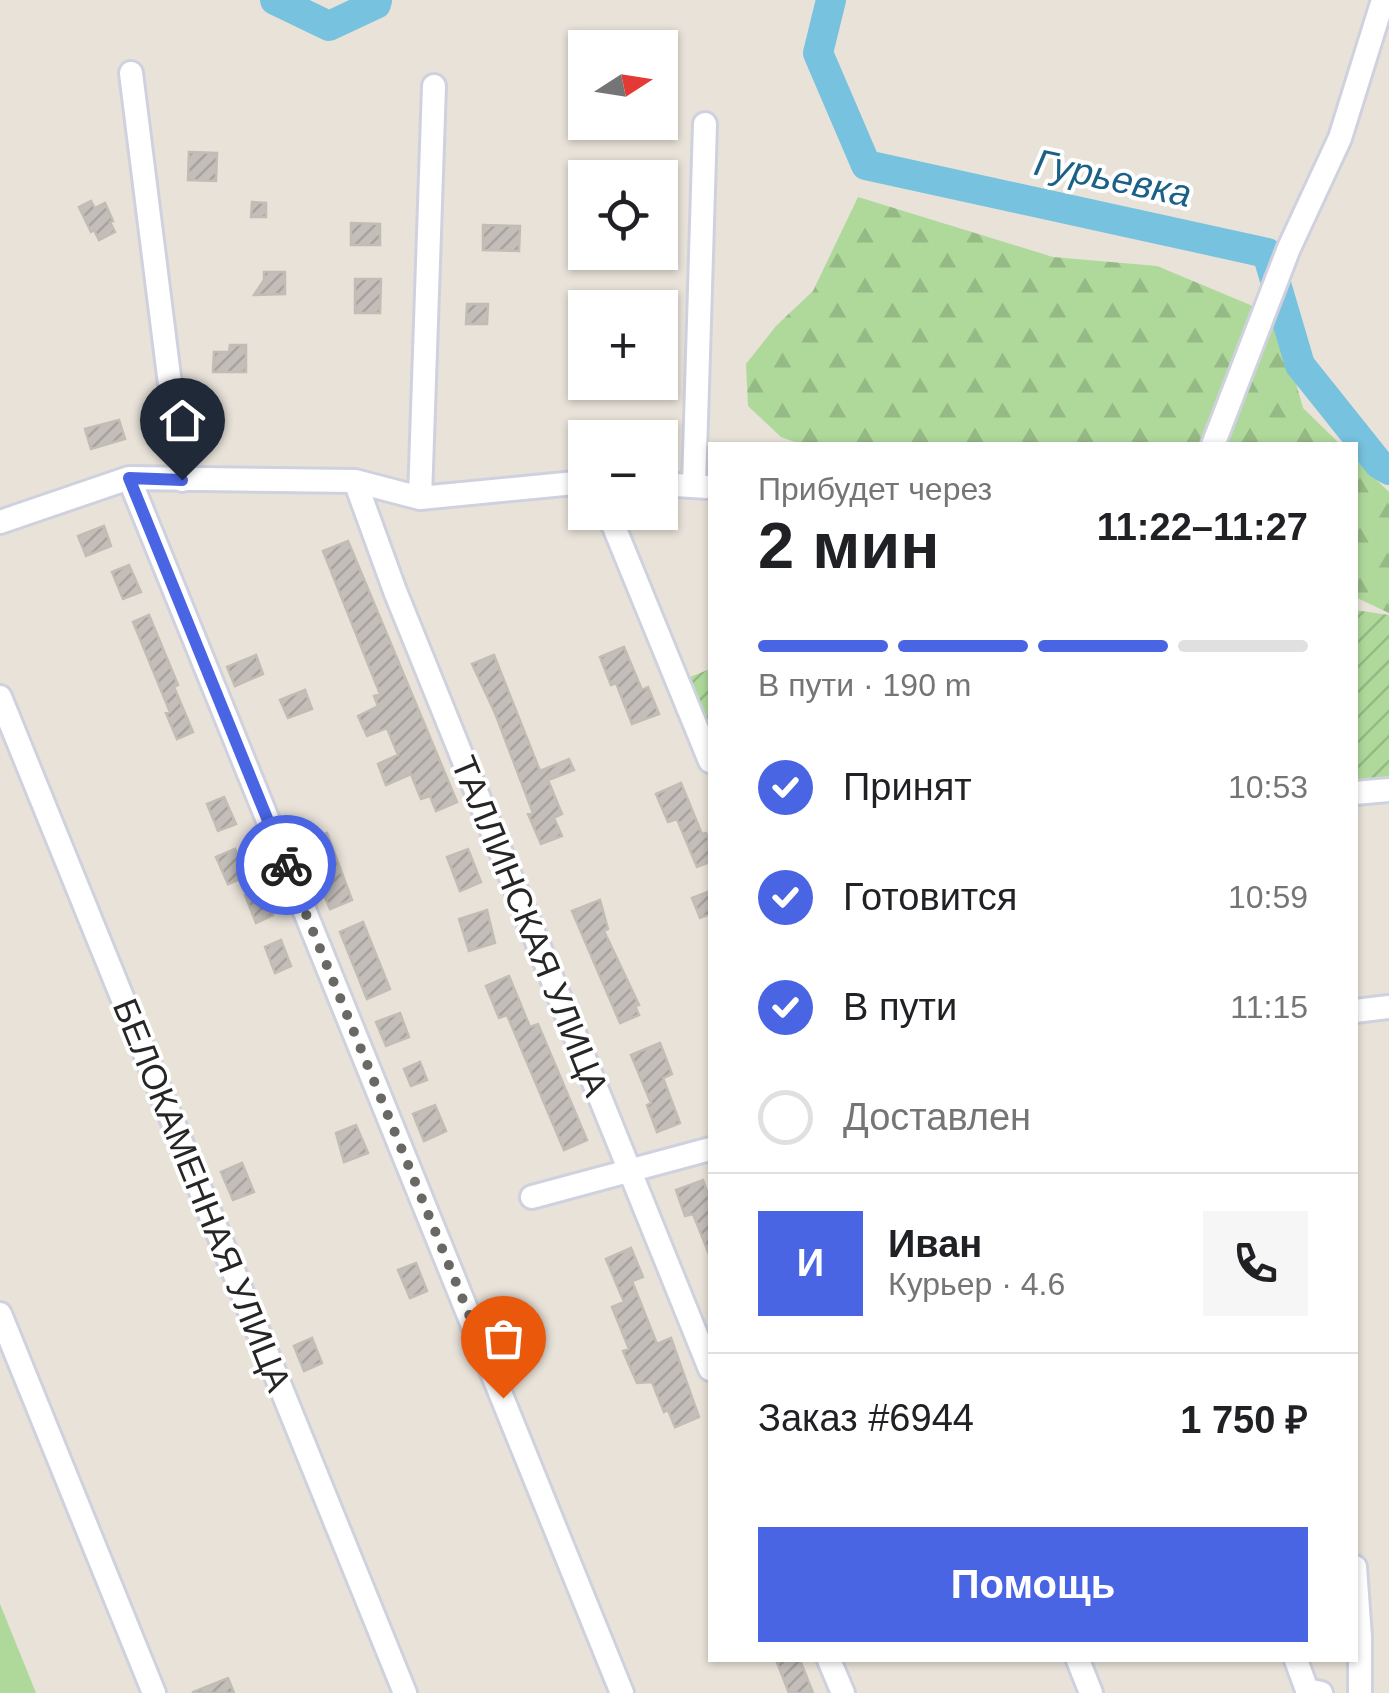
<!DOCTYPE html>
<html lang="ru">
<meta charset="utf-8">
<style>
:root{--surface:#fff;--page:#f6f6f6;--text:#202124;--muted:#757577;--line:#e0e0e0;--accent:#4a65e4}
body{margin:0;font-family:Arial,sans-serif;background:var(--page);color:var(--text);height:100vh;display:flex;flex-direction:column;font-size:38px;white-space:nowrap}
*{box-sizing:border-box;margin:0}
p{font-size:32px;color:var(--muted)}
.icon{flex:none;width:55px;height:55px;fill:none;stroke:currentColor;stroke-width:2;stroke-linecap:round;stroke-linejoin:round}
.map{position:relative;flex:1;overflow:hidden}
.sheet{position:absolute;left:708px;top:442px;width:650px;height:1220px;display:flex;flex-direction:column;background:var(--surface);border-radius:0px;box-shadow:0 2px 8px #0004}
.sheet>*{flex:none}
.needle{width:65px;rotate:78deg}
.buttons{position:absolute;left:568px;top:30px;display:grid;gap:20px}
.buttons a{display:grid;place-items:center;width:110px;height:110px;border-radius:0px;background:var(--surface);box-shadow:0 2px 8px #0004;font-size:50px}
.pin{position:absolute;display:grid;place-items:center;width:85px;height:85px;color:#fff;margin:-102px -42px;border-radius:50% 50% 50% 0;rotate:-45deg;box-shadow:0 0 10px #0007}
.pin .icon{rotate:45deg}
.courier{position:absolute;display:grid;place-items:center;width:100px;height:100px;margin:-50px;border:8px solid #4a65e4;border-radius:50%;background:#fff;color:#222;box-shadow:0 2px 12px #0007}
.overview em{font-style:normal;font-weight:600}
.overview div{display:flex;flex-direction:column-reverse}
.overview{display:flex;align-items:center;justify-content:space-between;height:170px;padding:0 50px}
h1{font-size:65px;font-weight:600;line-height:75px}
.bar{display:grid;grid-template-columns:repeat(4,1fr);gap:15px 10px;align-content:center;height:120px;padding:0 50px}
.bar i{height:12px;border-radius:8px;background:var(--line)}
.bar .active{background:var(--accent)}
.bar p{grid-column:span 4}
.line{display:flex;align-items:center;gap:25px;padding:0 50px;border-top:2px solid var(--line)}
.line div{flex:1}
.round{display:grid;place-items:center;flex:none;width:105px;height:105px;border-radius:0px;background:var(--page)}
ol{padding:0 50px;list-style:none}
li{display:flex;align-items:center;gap:30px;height:110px}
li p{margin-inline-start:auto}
li .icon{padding:10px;border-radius:50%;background:var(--accent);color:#fff;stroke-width:4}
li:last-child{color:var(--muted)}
li i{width:55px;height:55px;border:5px solid var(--line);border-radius:50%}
.primary-button{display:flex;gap:20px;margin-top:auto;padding:20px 50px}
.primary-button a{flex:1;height:115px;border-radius:0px;background:var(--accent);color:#fff;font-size:40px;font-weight:600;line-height:115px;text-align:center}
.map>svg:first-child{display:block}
.grass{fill:#afd99b}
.forest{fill:url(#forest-firs)}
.garden{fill:url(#garden-furrows)}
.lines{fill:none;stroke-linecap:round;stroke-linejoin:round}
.river{stroke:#77c2df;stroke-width:30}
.building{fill:url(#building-hatch);stroke:#c2bdb4;stroke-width:2.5}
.minor-casing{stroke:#cfd2de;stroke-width:28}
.minor{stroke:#fff;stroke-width:22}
.done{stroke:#6a6865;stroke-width:10;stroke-dasharray:0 18}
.route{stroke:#4a65e4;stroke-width:12}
.labels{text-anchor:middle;stroke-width:8;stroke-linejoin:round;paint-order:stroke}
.street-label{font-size:35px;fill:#262626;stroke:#fff}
.water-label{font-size:38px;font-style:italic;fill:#1b6086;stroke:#fff}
</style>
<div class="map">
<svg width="1389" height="1693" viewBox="0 0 1389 1693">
<defs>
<pattern id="forest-firs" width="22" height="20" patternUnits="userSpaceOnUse" patternTransform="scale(2.5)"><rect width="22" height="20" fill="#afd99b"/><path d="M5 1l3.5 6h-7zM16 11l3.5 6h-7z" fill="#96ba85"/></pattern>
<pattern id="garden-furrows" width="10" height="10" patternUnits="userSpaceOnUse" patternTransform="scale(2.5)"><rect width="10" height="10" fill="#afd99b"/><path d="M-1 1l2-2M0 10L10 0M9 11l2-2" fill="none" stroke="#96ba85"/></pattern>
<pattern id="building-hatch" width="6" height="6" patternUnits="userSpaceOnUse" patternTransform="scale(2.5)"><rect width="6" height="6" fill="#c3beb9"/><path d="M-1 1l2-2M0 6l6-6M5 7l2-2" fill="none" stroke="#a7a39f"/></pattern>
</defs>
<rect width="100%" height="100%" fill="#e8e2d9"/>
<!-- grass -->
<path class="grass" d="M0,1604L36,1693H0Z"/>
<!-- forest -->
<path class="forest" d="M858,197L1053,257L1157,266L1277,316L1303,408L1341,445H803L781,437L748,406L746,364L776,326L813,291Z
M1355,459L1389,492V613L1355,597Z"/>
<!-- garden -->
<path class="garden" d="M1355,610L1389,615V779L1355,783Z
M710,669V723L709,724L690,677Z"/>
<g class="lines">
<!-- river -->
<path class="river" d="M275,0L329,26L376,4L377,0
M831,0L818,53L866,165L1267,253L1300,365L1379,464L1389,470"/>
</g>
<!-- building -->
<path class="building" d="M189,152L217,153L216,181L188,180Z
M91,201L95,208L105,203L113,221L110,222L115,232L99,240L94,230L91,232L79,207Z
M252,202L266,203V217H251Z
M351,223L380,224V245H351Z
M483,225L520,226L519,251L483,250Z
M264,272H285V294L254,295L264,280Z
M355,279H381L380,313H355Z
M467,304H488L487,324H466Z
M230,345H246V372H213L214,352H229Z
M119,420L125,439L91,449L85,429Z
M104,526L111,546L86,556L78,536Z
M348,541L457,802L436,811L430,796L421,799L411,774L386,785L378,764L398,755L387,728L367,736L358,716L378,706L374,696L380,694L323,551Z
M129,565L141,592L123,599L112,572Z
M149,615L178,685L174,687L193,732L177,739L166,713L170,712L133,622Z
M624,647L642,690L648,687L659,714L632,724L616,683L611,685L600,657Z
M256,655L263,674L235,686L227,667Z
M494,655L540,771L569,759L574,770L548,780L562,814L554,818L562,836L541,844L528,814L533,813L495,713L472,664Z
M305,690L312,709L288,718L280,700Z
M681,783L702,834L706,833L710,843V862L697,867L677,819L668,822L656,794Z
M224,797L236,824L218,831L207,804Z
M327,833L352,900L330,909L303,843Z
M235,849L247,876L228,884L216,857Z
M468,849L481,882L460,891L447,857Z
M262,888L273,915L256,923L245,895Z
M710,891V914L700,918L692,898Z
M600,900L608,929L604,931L639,1005L635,1006L639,1015L620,1023L572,911Z
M487,910L495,943L469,951L459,919Z
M363,922L390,989L367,999L340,932Z
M281,940L291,966L275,973L265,947Z
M509,976L530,1027L538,1024L587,1140L564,1150L507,1015L499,1018L486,986Z
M400,1013L409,1037L386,1046L376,1022Z
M660,1043L672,1074L663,1078L680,1123L657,1132L647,1105L651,1103L631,1055Z
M420,1062L427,1080L411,1086L404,1069Z
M435,1105L446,1131L424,1141L413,1114Z
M356,1125L368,1153L344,1162L336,1133Z
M242,1163L254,1192L233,1200L221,1172Z
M703,1180L710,1200L709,1254L693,1214L685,1216L676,1190Z
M631,1248L643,1277L632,1281L657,1344L671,1338L699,1417L675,1427L668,1410L664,1412L652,1382L637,1383L623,1351L629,1349L612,1307L624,1302L606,1259Z
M416,1263L427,1291L410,1298L398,1270Z
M312,1338L322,1363L304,1371L294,1346Z
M776,1660H800L813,1693H789Z
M228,1678L234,1693H193V1692Z"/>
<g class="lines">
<!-- minor casing -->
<g class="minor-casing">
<path id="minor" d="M131,73L182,480
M1213,445L1289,248L1340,138L1383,0
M129,478L622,1693
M355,481L395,591L710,1369
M660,484L707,487
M694,486L705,124
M420,498L434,86
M608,512L710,761
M0,522L129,478L355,481L420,498L585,482
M0,697L405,1693
M1355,793L1389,790
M1355,1011L1389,1007
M532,1197L710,1149
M0,1314L154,1693
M1355,1567L1360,1637V1693
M829,1660L843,1693
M1078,1660L1091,1693
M1296,1660L1307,1690L1321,1693"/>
</g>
<!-- minor -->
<use href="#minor" class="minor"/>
</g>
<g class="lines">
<!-- done -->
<path class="done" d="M286,865L503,1398"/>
<!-- route -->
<path class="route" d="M182,480L129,478L286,865"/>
</g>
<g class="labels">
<!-- street labels -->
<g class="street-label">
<text transform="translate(530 926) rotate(68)" y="12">ТАЛЛИНСКАЯ УЛИЦА</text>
<text transform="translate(202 1195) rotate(68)" y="12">БЕЛОКАМЕННАЯ УЛИЦА</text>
</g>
<!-- water labels -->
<g class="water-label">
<text transform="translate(1113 178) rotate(12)" y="13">Гурьевка</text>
</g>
</g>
</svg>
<div class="buttons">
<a><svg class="needle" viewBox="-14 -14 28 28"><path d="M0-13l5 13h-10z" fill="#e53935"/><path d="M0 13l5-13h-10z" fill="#757577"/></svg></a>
<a><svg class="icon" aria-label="locate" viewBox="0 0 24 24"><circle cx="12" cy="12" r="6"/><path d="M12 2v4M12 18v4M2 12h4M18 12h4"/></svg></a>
<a>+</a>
<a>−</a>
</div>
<div class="pin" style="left:503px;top:1398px;background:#ea580c"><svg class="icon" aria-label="bag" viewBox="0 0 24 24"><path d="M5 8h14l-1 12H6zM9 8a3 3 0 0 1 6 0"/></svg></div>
<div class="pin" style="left:182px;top:480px;background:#1f2937"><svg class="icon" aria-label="home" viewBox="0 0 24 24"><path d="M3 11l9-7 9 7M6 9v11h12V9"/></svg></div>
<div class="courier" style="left:286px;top:865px"><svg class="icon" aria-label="bike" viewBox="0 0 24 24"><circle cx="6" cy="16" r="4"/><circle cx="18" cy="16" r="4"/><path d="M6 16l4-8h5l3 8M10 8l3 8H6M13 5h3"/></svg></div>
<section class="sheet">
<div class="overview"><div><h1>2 мин</h1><p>Прибудет через</p></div><em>11:22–11:27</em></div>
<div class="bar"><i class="active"></i><i class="active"></i><i class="active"></i><i></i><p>В пути · 190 m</p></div>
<ol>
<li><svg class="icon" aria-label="check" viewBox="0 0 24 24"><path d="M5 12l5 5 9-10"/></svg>Принят<p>10:53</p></li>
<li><svg class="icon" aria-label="check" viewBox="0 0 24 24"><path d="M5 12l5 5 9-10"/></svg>Готовится<p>10:59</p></li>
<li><svg class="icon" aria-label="check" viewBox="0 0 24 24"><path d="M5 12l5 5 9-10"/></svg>В пути<p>11:15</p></li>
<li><i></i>Доставлен</li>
</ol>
<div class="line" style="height:180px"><b class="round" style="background:var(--accent);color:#fff">И</b><div><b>Иван</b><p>Курьер · 4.6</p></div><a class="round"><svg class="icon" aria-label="phone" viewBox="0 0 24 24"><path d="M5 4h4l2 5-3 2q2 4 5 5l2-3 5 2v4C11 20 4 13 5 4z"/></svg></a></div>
<div class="line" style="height:130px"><div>Заказ #6944</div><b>1 750 ₽</b></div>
<div class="primary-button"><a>Помощь</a></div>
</section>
</div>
